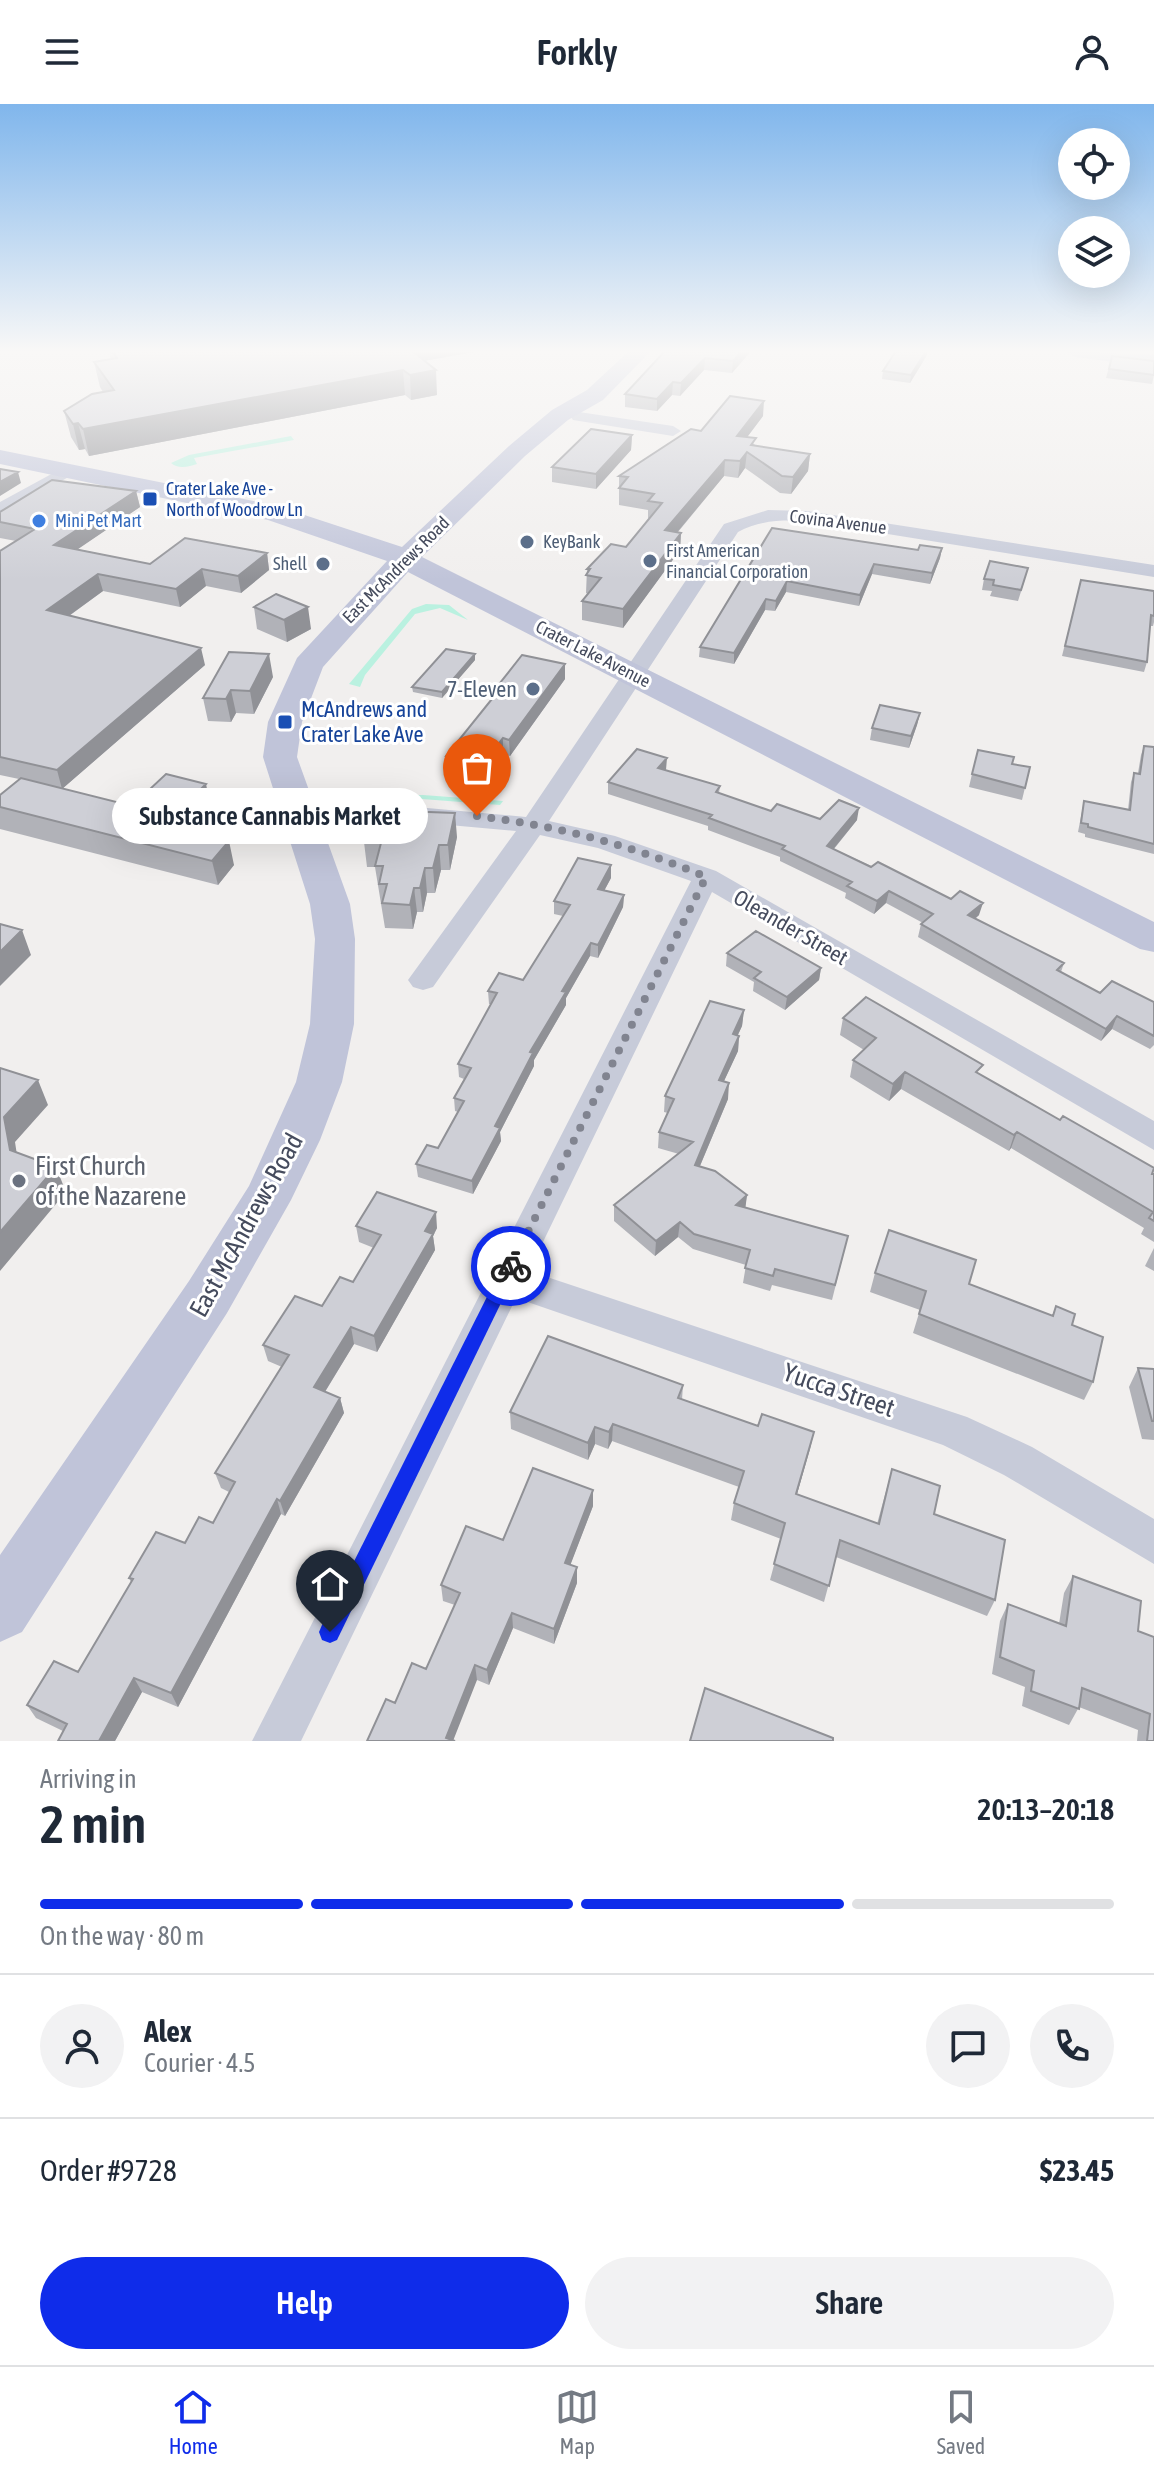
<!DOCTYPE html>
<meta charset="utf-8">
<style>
:root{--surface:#fff;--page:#f2f2f3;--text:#1f2937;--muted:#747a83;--line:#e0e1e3;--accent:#0f2cea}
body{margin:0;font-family:"Asap Condensed",sans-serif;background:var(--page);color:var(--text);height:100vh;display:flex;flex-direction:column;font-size:30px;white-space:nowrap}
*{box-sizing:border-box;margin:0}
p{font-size:26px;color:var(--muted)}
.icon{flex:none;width:44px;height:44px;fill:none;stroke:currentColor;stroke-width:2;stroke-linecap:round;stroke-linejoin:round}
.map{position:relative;height:1637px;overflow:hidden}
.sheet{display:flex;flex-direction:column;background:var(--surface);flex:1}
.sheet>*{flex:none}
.buttons{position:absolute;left:1058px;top:24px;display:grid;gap:16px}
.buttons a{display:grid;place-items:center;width:72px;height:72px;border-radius:50%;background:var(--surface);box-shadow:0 8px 32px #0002;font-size:40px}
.pin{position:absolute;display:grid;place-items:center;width:68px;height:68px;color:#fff;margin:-82px -34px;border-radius:50% 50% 50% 0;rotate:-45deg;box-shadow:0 0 8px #0007}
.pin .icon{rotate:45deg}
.courier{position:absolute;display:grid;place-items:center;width:80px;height:80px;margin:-40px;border:6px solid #0f2cea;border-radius:50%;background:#fff;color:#222;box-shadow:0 2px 10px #0007}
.bubble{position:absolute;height:56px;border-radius:28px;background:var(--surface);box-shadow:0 8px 32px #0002;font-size:26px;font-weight:600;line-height:56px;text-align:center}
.headline em{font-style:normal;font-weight:600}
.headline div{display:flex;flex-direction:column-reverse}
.headline{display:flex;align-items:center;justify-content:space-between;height:136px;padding:0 40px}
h1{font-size:52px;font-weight:600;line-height:60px}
.bar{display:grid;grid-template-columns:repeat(4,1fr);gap:12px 8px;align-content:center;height:96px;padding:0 40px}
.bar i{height:10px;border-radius:6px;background:var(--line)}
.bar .current{background:var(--accent)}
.bar p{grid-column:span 4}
.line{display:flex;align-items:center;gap:20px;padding:0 40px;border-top:2px solid var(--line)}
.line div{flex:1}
.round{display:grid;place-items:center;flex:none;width:84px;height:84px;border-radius:42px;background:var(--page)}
.action{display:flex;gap:16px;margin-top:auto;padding:16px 40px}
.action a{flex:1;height:92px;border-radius:48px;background:var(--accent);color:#fff;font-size:32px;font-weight:600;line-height:92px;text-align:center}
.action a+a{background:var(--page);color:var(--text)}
header{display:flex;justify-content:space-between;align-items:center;height:104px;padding:0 40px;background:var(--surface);font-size:36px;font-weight:600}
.tabs{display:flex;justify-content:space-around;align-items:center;height:112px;border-top:2px solid var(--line);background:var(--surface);font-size:22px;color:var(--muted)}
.tabs a{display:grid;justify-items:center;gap:4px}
.tabs .current{color:var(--accent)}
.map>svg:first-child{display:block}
.green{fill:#baf1e0}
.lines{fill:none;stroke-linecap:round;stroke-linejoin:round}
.street{fill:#c7cbd9;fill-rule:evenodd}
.secondary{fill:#c0c4d9;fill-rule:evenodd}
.wall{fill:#b1b2b8}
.shaded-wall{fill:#909196}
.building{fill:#cecfd6;stroke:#909196;stroke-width:2}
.route{fill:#0f2cea}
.done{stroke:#818490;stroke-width:8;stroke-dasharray:0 14.4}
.transit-dot{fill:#1a4fb4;stroke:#fff;stroke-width:3}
.shop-dot{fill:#3f7fe0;stroke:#fff;stroke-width:3}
.service-dot{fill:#5c6f8a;stroke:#fff;stroke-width:3}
.worship-dot{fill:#6b7280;stroke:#fff;stroke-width:3}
.labels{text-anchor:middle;stroke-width:6;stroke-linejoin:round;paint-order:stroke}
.far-transit-label{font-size:18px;fill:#164399;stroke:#fff;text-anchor:start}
.far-shop-label{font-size:18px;fill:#366cbe;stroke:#fff;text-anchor:start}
.far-street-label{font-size:18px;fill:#454b5d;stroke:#fff}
.far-service-label{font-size:18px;fill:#4e5e75;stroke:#fff;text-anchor:start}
.service-label{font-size:22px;fill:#4e5e75;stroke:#fff;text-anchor:end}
.transit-label{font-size:22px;fill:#164399;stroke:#fff;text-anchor:start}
.street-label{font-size:22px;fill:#454b5d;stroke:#fff}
.near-worship-label{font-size:26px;fill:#5b616d;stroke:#fff;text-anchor:start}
.near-street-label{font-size:26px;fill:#454b5d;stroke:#fff}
</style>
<header><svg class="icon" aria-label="menu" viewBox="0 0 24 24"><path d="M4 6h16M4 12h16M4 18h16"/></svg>Forkly<svg class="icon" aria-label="person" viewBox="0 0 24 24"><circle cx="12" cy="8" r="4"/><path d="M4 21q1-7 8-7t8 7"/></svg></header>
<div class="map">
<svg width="1154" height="1637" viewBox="0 0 1154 1637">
<rect width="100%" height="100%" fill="#f1efee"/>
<!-- green -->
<path class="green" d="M291,332L294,336L194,354L197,360C189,363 177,365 171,359L189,351Z
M426,500L449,501L468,516L440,504L415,510L365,571L360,583L349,580L412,505Z
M423,691L503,697L500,701L422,695L350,696V693Z"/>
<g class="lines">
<!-- street -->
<path class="street" d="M579,308L673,322L681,327L673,332L573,316L571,313Z
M68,361L77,366L74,370L0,411V398Z
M768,406L807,407L1154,461V473L807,417C782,416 760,416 738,428L549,717L615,732L716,767L1154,1017V1046L712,788L529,1167L967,1313L1032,1343L1154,1415V1460L1004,1371L943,1341L516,1194L301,1637H252L691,777L598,744L540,731L433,883L423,886L413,883L408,876L516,727L405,717L299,720L286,712L299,704L405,702L526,713L724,420Z"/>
<!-- secondary -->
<path class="secondary" d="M629,247H651L603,296L568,316L525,352L422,453L1154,818V848L1140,845L408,468L323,563L302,618L297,653L350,800L355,835L354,920L342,978L320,1036L291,1096L227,1209L22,1528L0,1538V1451L189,1177L249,1082L296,978L310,920L315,835L310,800L263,653L268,618L297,554L387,457L268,416L0,360V346L274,401L402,443L509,342L552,306L587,286Z
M1065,247L1154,251V263L1075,253Z"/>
</g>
<!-- wall -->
<path class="wall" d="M109,247H479L424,257L437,291L411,296L405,291L89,352L85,345L79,346L71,333L64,307L103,288L100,283L94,258L111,256Z
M665,247H751L732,269L704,266L680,292L672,291L657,307L625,303V290Z
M927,251L910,279L882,275L883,267Z
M1112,252L1154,271L1152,280L1106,274Z
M763,312L747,333L756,342L810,350L808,367L791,390L780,389L745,364L738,374L724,372L678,428L681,429L680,446L623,524L582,516V497L588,490L586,489L587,465L626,443L649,414H648V406L619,401V372L701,327Z
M632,331L631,346L596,385L552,378V363Z
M136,387L140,403L77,445L150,460L267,449L269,466L241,489L206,482L180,503L103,487L69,512L205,561L62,685L132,702L211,704L191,724L210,732L234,761L218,781L0,725V691L19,675L0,671V447L16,437L0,434V408Z
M772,424L918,446L942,444L940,454L930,480L872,470L859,502L786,488L775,507L765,506L734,560L699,553L700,543Z
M984,475H1025L1018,497L990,492L992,487L982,486Z
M1081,476L1154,487V518L1153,522H1150L1147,558L1144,568L1062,552Z
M254,503L311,525L287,538L257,525Z
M475,550V556L442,594L413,588L412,583Z
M273,573L254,610L236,609L231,618L208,617L203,594Z
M565,575L510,652L503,650L484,676L447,668L446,652L500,585V579Z
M920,609L917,621L909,644L870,636L872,624Z
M1144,642L1154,643V750L1085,733V730L1078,728L1084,697L1128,706L1131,678L1134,669H1138L1141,651Z
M1012,660L1030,663L1022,696L969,683L972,670Z
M666,667L720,682L719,689L771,707L820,715L857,716L834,745L979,811L975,815L1064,859L1061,868L1100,889L1154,898V941L1150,945L1112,925L1101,937L918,833L921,820L923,819L886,799L874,810L845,794L846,789L780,757V753L708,726V722L608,690V678Z
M457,733L450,766H441L435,789H427L423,808H417L413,825L385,824L375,763H367L364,738Z
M611,774L604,787L624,791L623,803L598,854L590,852L566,894V901L534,956V962L500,1028L501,1037L473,1090L418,1073L416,1060L438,1044L458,1008L455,1007L454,994L464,975L459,973L458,960L491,900H489L488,887L523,876L563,812L554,810V797Z
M727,849L821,864L819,876L785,906L753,887L754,878L726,862Z
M744,906L742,922L738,931L739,932L738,947L724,977L728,995L700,1062L747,1091L745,1103L844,1148L832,1196L772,1181L770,1187L743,1179L746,1161L693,1145L678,1133L655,1152L614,1117V1101L679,1050L658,1044L659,1028L668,1009L664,1008L665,992Z
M843,914L980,970L1154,1070V1138L1141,1130L1144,1124L1011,1044L1009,1047L901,985L889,997L850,973L853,956L864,946L840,931Z
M356,1122L437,1124L433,1132L435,1146L377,1248L354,1240L325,1288L340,1294L344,1309L285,1412L281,1410L178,1603L142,1588L115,1637H58L63,1627L36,1614L27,1601L78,1568L131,1478L129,1474L185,1439L213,1419L229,1388L221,1384L215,1369L282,1263L268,1257L263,1241L322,1202L353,1178L374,1144L359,1138Z
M1154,1144V1167L1145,1162Z
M875,1169L969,1180L1052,1212L1056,1202L1072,1221L1093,1278L1084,1296L913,1229L920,1206L870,1188Z
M1138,1264L1153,1265L1154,1264V1336L1142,1335L1129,1283Z
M683,1281L682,1296L758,1322L814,1328L797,1390L877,1420L892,1365L934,1410L995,1496L987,1512L836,1453L824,1498L770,1476L781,1435L731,1416L734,1399L739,1383L612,1337L608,1345L595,1340L588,1356L511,1325L510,1308Z
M593,1386V1402L570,1461L577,1479L554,1540L513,1524L489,1581L477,1576L395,1599L426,1565L455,1501L443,1497L441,1481L503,1436Z
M1073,1472L1138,1527L1154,1637H1137L1138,1626L1079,1603L1069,1621L1022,1602L1025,1583L992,1570L1000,1517L1008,1500L1059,1520L1064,1489Z"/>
<!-- shaded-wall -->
<path class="shaded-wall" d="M400,247H479L401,261Z
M742,247H751L732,269L733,257Z
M926,247H927V251L910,279L911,271Z
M705,254L704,266L680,292L681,279Z
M403,266L405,291L89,352L83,325Z
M436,266L437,291L411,296L410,271Z
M673,278L672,291L657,307V295Z
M764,297L763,312L736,348L737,332Z
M78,319L85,345L79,346L73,320Z
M632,331L631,346L596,385V370Z
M747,348L745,364L738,374L740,357Z
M810,350L808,367L791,390L793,373Z
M725,356L724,372L664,444L665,426Z
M18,368L21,379L0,392V378Z
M136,387L140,403L59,458L54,441Z
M681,429L680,446L623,524V505Z
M942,444L940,454L930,480L932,469Z
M267,449L269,466L241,489L238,472Z
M874,460L872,470L859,502L860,491Z
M202,465L206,482L180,503L176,485Z
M98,470L103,487L52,524L47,506Z
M787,477L786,488L775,507L776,497Z
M766,495L765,506L734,560V549Z
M308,503L311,525L287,538L284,516Z
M201,544L205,561L62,685L57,666Z
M269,550L273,573L254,610L250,587Z
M475,550V556L442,594V588Z
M565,560V575L510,652L509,636Z
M231,586L236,609L231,618L226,595Z
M920,609L917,621L909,644L911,632Z
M503,634V650L484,676L483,660Z
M667,654L666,666L658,664Z
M206,680L211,704L173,743L167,718Z
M859,704L857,716L826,754L827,742Z
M455,709L457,733L450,766L448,741Z
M229,737L234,761L218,781L212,757Z
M439,741L441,766L435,789L433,764Z
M611,761V774L598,798V785Z
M425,764L427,789L423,808L420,784Z
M414,784L417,808L413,825L410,801Z
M889,787L886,799L874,810L877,797Z
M624,791L623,803L598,854V841Z
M983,799L979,811L964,824L968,811Z
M22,826L31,851L0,882V848Z
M591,839L590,852L566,894V901L534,956V962L500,1028L501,1037L473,1090L472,1077L495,1022L530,948L562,887Z
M821,864L819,876L785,906L787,893Z
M744,906L742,922L731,945L733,930Z
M1117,912L1112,925L1101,937L1106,925Z
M739,932L738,947L717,992L719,976Z
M905,968L901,985L889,997L893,980Z
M38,976L48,1001L15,1038L20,1071L10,1046L4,1013Z
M729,979L728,995L694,1076L695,1061Z
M1017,1028L1011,1044L1009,1047L1014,1031Z
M56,1063L66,1088L0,1167V1128Z
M747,1091L745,1107L736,1101Z
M436,1108L437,1124L433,1132L435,1146L377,1248L374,1232L425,1127Z
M680,1118L678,1133L655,1152L656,1137Z
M351,1223L354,1240L318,1299L314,1283Z
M340,1294L344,1309L285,1412L280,1397Z
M613,1320L612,1337L608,1345L609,1328Z
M595,1323V1340L588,1356V1339Z
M814,1328L810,1345L792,1407L796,1390Z
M593,1386V1402L565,1475V1459Z
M277,1395L281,1410L178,1603L171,1589Z
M577,1463V1479L554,1540V1525Z
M512,1509L513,1524L489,1581L487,1566Z
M475,1561L477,1576L453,1637L446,1634Z
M134,1574L142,1588L115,1637H99Z"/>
<!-- building -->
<path class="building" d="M112,247H412L436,266L410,271L403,266L83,325L78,319L73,320L64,307L92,290L114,286L94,258L117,254Z
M665,247H742L733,257L705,254L681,279L673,278L657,295L625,290Z
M896,247H926L911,271L883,267Z
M1112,252L1154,257V271L1109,265Z
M730,292L764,297L737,332L756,334L751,341L810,350L793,373L782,372L747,348L740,357L725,356L665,426L681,429L623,505L582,497L601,474L586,471L590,465H587L611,440L626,443L662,399L648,397L654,390L619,384L628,373L619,372L691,325L701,327Z
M591,325L632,331L596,370L552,363Z
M0,365L18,368L0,378Z
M52,376L136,387L54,441L150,460L185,434L267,449L238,472L202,465L176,485L98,470L47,506L201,544L57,666L0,653V447L35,425L0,418V408Z
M772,424L918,446L920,441L942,444L932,469L874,460L860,491L787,477L776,497L766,495L734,549L700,543Z
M990,457L1028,464L1021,486L993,481L994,476L984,475Z
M1081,476L1154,487V512L1151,511L1147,558L1065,542Z
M276,490L308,503L284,516L254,503Z
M446,545L475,550L442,588L412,583Z
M229,548L269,550L250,587L231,586L226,595L203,594Z
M522,551L565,560L509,636L503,634L483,660L446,652L504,580L500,579Z
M880,601L920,609L911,632L872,624Z
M1144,642L1154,643V740L1088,723V720L1081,719L1084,697L1130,706L1134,669L1140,670Z
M637,645L667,654L658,664L720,682L716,688L771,707L777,700L820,715L839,696L859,704L827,742L871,763L878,758L951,795L960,787L983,799L968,811L1064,859L1057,866L1100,889L1112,877L1154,898V932L1117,912L1106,925L921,820L933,810L889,787L877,797L847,782L852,778L782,745L785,742L709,714L712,711L608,678Z
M978,646L1014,653L1012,660L1030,663L1025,684L972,670Z
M166,670L206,680L167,718L209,729L206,732L229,737L212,757L0,703V691L21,674L132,702Z
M374,706L455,709L448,741H439L433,764H425L420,784H414L410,801L382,799L387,780H379L383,762H375L381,739L364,738Z
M578,754L611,761L598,785L624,791L598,841L591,839L562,887L566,888L530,948L533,949L495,1022L500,1024L472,1077L416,1060L427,1041L438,1044L464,997L454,994L471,964L458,960L497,889L488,887L499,869L523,876L570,801L554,797Z
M0,820L22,826L0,848Z
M756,827L821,864L787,893L754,874L761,868L727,849Z
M866,893L983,961L976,968L1060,1016L1063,1012L1154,1064L1152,1070H1154V1117L1149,1114L1153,1108L1017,1028L1014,1031L905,968L893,980L853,956L876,934L843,914Z
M710,897L744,906L733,930L739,932L719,976L729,979L695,1061L715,1067L747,1091L736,1101L848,1132L835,1181L775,1165L773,1172L745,1164L750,1146L694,1130L680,1118L656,1137L614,1101L693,1038L659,1028L674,995L665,992Z
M0,964L38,976L4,1013L10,1046L56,1063L0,1128Z
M377,1088L436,1108L425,1127L433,1130L374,1232L351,1223L314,1283L340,1294L280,1397L277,1395L171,1589L134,1574L99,1637H58L67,1620L27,1601L54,1557L78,1568L133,1475L129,1474L156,1428L185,1439L199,1413L213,1419L235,1378L215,1369L289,1251L263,1241L295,1192L322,1202L340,1173L353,1178L381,1131L356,1122Z
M889,1126L976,1156L969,1180L1053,1212L1056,1202L1075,1210L1072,1221L1103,1233L1093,1278L919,1210L926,1187L875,1169Z
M548,1232L683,1281L678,1294L758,1322L762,1310L814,1328L796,1390L879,1420L892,1365L940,1382L934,1410L1005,1436L995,1496L840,1436L829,1482L774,1460L785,1419L734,1399L744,1367L613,1320L609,1328L595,1323L588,1339L510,1308Z
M1138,1264L1154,1265V1317H1152Z
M533,1364L593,1386L565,1459L577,1463L554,1525L512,1509L487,1566L475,1561L446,1634L455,1637H367L386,1595L395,1599L412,1559L426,1565L460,1489L441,1481L466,1422L503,1436Z
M1073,1472L1141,1497L1138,1527L1154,1533V1637H1147L1150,1610L1082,1584L1079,1605L1031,1587L1034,1567L1000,1553L1008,1500L1066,1522Z
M705,1584L833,1634V1637H690Z"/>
<!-- sky -->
<linearGradient id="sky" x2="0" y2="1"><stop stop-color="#80b6ec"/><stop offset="0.52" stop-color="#f9f8f7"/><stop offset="1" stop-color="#f9f8f7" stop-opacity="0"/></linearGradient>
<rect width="1154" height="476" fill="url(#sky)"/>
<!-- route -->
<path class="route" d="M511,1155L519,1162L337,1536L330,1539L322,1536L319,1528L322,1521L505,1157Z"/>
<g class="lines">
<!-- done -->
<path class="done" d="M477,712C557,722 632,741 706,773L511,1162"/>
</g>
<!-- markers -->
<g class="transit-dot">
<rect x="142" y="387" width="16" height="16" rx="4"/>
<rect x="277" y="610" width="16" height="16" rx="4"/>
</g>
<circle class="shop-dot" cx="39" cy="417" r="8"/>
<g class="service-dot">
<circle cx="527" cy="438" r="8"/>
<circle cx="650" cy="457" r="8"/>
<circle cx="323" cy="460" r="8"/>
<circle cx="533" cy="585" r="8"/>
</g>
<circle class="worship-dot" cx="19" cy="1077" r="8"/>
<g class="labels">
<!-- far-transit labels -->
<g class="far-transit-label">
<text x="166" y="391">Crater Lake Ave -<tspan x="166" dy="21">North of Woodrow Ln</tspan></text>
</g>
<!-- far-shop labels -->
<g class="far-shop-label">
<text x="55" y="423">Mini Pet Mart</text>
</g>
<!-- far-street labels -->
<g class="far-street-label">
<text transform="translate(838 418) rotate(7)" y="6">Covina Avenue</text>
<text transform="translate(396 466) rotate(-45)" y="6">East McAndrews Road</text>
<text transform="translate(593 550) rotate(27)" y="6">Crater Lake Avenue</text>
</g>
<!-- far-service labels -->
<g class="far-service-label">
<text x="543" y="444">KeyBank</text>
<text x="666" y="453">First American<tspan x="666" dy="21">Financial Corporation</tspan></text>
<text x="307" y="466" text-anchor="end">Shell</text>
</g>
<!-- service labels -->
<g class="service-label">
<text x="517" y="593">7-Eleven</text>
</g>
<!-- transit labels -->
<g class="transit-label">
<text x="301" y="613">McAndrews and<tspan x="301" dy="25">Crater Lake Ave</tspan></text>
</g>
<!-- street labels -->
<g class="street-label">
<text transform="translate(791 823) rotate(30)" y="8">Oleander Street</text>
</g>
<!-- near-worship labels -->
<g class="near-worship-label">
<text x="35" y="1071">First Church<tspan x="35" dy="30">of the Nazarene</tspan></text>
</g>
<!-- near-street labels -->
<g class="near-street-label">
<text transform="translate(246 1121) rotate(-61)" y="9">East McAndrews Road</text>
<text transform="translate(839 1286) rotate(19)" y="9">Yucca Street</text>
</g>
</g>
</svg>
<div class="buttons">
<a><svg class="icon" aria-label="locate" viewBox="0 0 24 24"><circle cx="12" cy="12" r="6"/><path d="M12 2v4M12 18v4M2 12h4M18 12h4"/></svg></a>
<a><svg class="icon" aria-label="layers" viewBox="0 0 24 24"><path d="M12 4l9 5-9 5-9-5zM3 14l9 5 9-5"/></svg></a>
</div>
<div class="pin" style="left:477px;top:712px;background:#ea580c"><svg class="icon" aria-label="bag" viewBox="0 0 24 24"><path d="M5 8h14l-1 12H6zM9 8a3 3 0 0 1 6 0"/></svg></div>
<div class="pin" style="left:330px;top:1528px;background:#1f2937"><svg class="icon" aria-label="home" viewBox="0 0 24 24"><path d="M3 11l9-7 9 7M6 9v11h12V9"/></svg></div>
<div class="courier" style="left:511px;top:1162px"><svg class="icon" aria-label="bike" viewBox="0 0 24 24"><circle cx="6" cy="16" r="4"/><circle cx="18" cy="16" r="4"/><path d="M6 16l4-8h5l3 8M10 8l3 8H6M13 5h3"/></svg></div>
<div class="bubble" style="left:112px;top:684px;width:316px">Substance Cannabis Market</div>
</div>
<section class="sheet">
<div class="headline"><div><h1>2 min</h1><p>Arriving in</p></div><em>20:13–20:18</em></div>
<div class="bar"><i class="current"></i><i class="current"></i><i class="current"></i><i></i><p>On the way · 80 m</p></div>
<div class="line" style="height:144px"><a class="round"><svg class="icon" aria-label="person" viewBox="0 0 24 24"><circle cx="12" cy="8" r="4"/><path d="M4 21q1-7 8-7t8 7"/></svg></a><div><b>Alex</b><p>Courier · 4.5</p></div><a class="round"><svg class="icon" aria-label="chat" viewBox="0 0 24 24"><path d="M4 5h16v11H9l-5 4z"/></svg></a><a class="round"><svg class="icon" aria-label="phone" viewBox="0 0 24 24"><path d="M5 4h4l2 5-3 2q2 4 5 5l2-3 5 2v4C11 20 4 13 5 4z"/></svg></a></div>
<div class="line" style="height:104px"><div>Order #9728</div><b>$23.45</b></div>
<div class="action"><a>Help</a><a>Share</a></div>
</section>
<nav class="tabs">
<a class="current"><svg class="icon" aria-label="home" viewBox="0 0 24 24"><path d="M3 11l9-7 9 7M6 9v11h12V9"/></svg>Home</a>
<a><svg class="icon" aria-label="map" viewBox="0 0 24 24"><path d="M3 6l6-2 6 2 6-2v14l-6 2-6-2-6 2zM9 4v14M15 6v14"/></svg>Map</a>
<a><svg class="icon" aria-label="saved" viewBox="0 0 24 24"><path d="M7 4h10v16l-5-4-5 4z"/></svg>Saved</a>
</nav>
